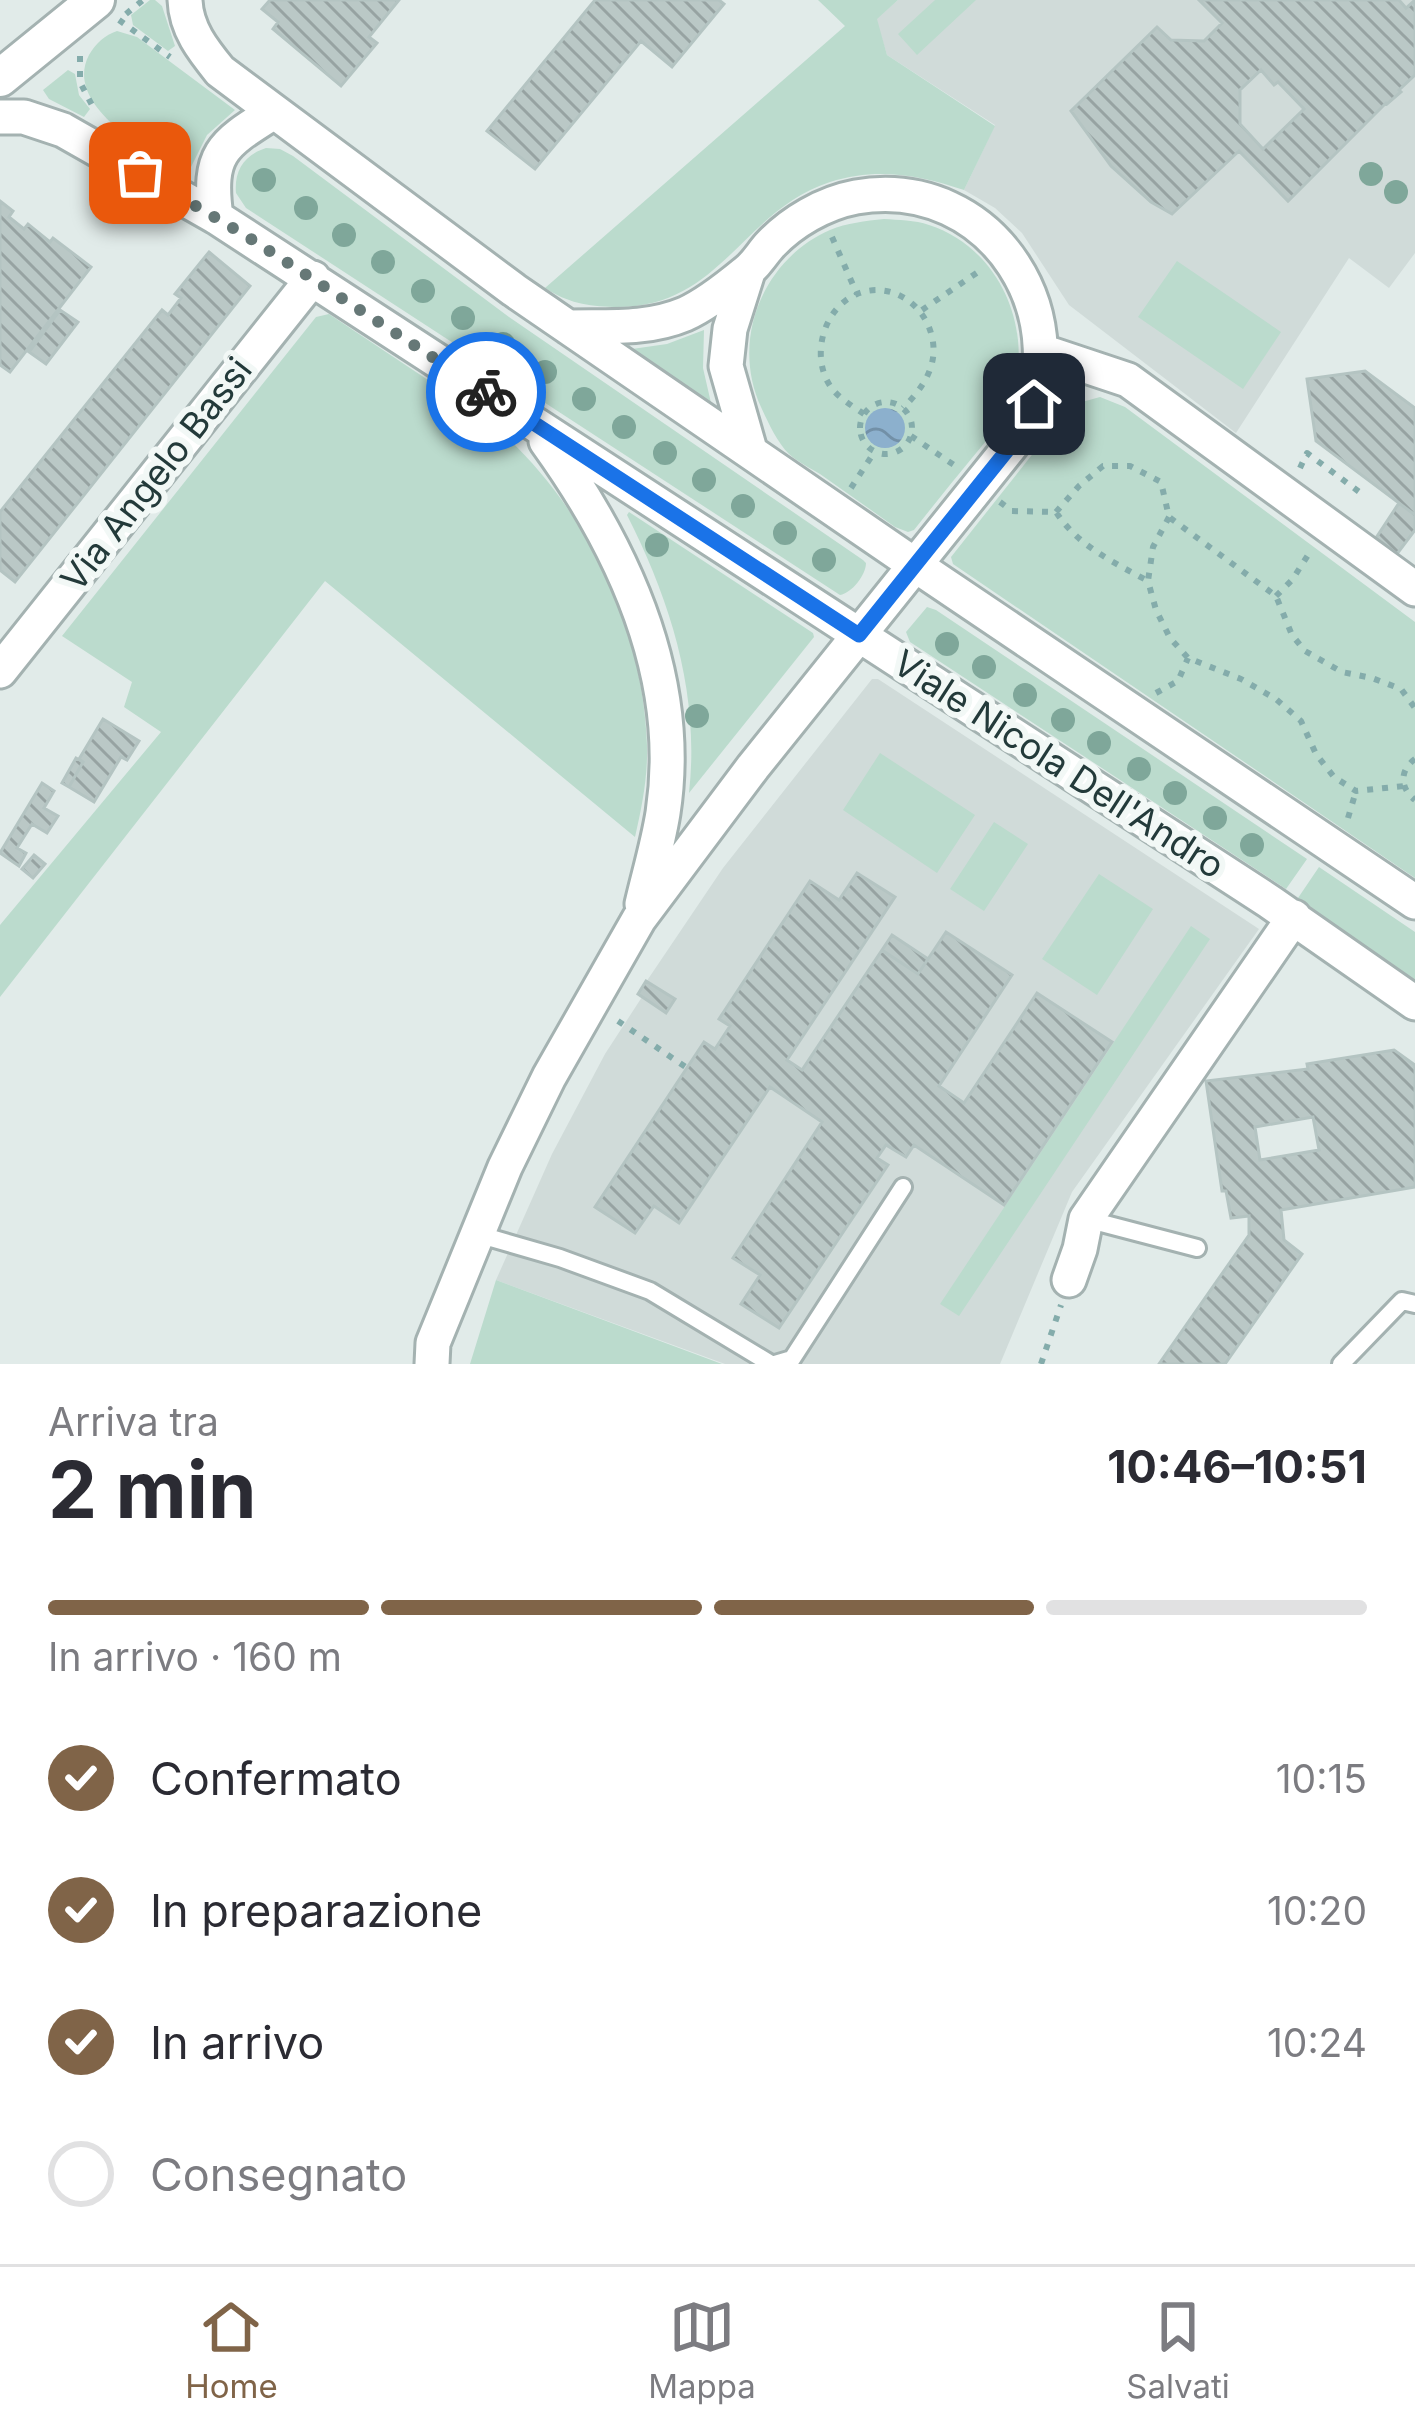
<!DOCTYPE html>
<html lang="it">
<meta charset="utf-8">
<style>
:root{--surface:#fff;--page:#f2f2f3;--text:#2b2b33;--muted:#7c7c81;--line:#e1e1e2;--accent:#806448}
body{margin:0;font-family:Inter,sans-serif;background:var(--page);color:var(--text);height:100vh;display:flex;flex-direction:column;font-size:45px;white-space:nowrap}
*{box-sizing:border-box;margin:0}
p{font-size:39px;color:var(--muted)}
.icon{flex:none;width:66px;height:66px;fill:none;stroke:currentColor;stroke-width:2;stroke-linecap:round;stroke-linejoin:round}
.map{position:relative;height:1364px;overflow:hidden}
.sheet{display:flex;flex-direction:column;background:var(--surface);flex:1}
.sheet>*{flex:none}
.pin{position:absolute;display:grid;place-items:center;width:102px;height:102px;color:#fff;margin:-51px;border-radius:24px;box-shadow:0 6px 18px #0006}
.courier{position:absolute;display:grid;place-items:center;width:120px;height:120px;margin:-60px;border:9px solid #1a73e8;border-radius:50%;background:#fff;color:#222;box-shadow:0 3px 15px #0007}
.headline em{font-style:normal;font-weight:700}
.headline div{display:flex;flex-direction:column-reverse}
.headline{display:flex;align-items:center;justify-content:space-between;height:204px;padding:0 48px}
h1{font-size:78px;font-weight:700;line-height:90px}
.bar{display:grid;grid-template-columns:repeat(4,1fr);gap:18px 12px;align-content:center;height:144px;padding:0 48px}
.bar i{height:15px;border-radius:9px;background:var(--line)}
.bar .on{background:var(--accent)}
.bar p{grid-column:span 4}
ol{padding:0 48px;list-style:none}
li{display:flex;align-items:center;gap:36px;height:132px}
li p{margin-inline-start:auto}
li .icon{padding:12px;border-radius:50%;background:var(--accent);color:#fff;stroke-width:4}
li:last-child{color:var(--muted)}
li i{width:66px;height:66px;border:6px solid var(--line);border-radius:50%}
.tabs{display:flex;justify-content:space-around;align-items:center;height:168px;border-top:3px solid var(--line);background:var(--surface);font-size:33px;color:var(--muted)}
.tabs a{display:grid;justify-items:center;gap:6px}
.tabs .on{color:var(--accent)}
.map>svg:first-child{display:block}
.built{fill:#d0dbd9}
.green{fill:#bbdbcd}
.water{fill:url(#water-waves)}
.building{fill:url(#building-back-hatch);stroke:#b4c4c2;stroke-width:3;fill-rule:evenodd}
.lines{fill:none;stroke-linecap:round;stroke-linejoin:round}
.service-casing{stroke:#a4b2b1;stroke-width:22}
.minor-casing{stroke:#a4b2b1;stroke-width:39}
.tertiary-casing{stroke:#a4b2b1;stroke-width:42}
.path{stroke:#84acab;stroke-width:6;stroke-dasharray:6 9;stroke-linecap:butt}
.service{stroke:#fff;stroke-width:16}
.minor{stroke:#fff;stroke-width:33}
.tertiary{stroke:#fff;stroke-width:36}
.tree{fill:#7fa79a}
.done{stroke:#667877;stroke-width:12;stroke-dasharray:0 21.6}
.route{stroke:#1a73e8;stroke-width:15}
.labels{text-anchor:middle;stroke-width:12;stroke-linejoin:round;paint-order:stroke}
.street-label{font-size:36px;fill:#233a3a;stroke:#f2f8f6}
</style>
<div class="map">
<svg width="1415" height="1364" viewBox="0 0 1415 1364">
<defs>
<pattern id="water-waves" width="16" height="10" patternUnits="userSpaceOnUse" patternTransform="scale(3)"><rect width="16" height="10" fill="#8cb0cd"/><path d="M0 5q4-4 8 0t8 0" fill="none" stroke="#7290a7"/></pattern>
<pattern id="building-back-hatch" width="6" height="6" patternUnits="userSpaceOnUse" patternTransform="scale(3)"><rect width="6" height="6" fill="#bac8c6"/><path d="M-1 5l2 2M0 0l6 6M5-1l2 2" fill="none" stroke="#97a3a2"/></pattern>
</defs>
<rect width="100%" height="100%" fill="#e1ebe9"/>
<!-- built -->
<path class="built" d="M898,0H1415V253L1389,288L1349,258L1236,433L1069,305L1022,233L995,208L964,190L995,125L887,55L876,19Z
M872,679H878L1259,929L1072,1192L1000,1364H725L496,1280L552,1154L605,1054L642,997L638,994L723,868Z"/>
<!-- green -->
<path class="green" d="M150,0H155L162,6L175,46L168,51L133,25L131,15Z
M818,0H898L877,19L887,55L995,126L964,190C919,175 877,167 830,182C741,211 721,309 614,307C587,306 568,303 545,288L845,26Z
M935,0H976L917,55L898,34Z
M117,31L137,37L235,110L207,135L191,167L181,170C146,151 63,104 89,55C96,43 105,35 117,31Z
M68,70L75,74L79,95L90,109L84,117L49,99L43,90Z
M266,148L280,149L293,156L509,317L863,560L866,563C866,575 852,593 840,595L246,208L236,193C234,171 244,155 266,148Z
M884,219C898,220 915,220 929,225C1003,249 1037,336 1009,406C1001,425 985,442 972,458C952,482 933,506 914,530L908,532L895,527C870,509 845,492 820,474C810,468 798,462 789,454C777,442 768,422 761,407C730,340 763,259 830,230C847,223 865,221 884,219Z
M1177,261L1281,332L1243,389L1138,317Z
M329,314C365,338 401,362 437,386C454,397 474,408 490,422C583,501 643,623 647,745C648,776 642,807 635,837L325,581L0,997V925L161,732L124,707L132,682L62,636L316,317Z
M704,330L703,368L711,403L632,349L667,344Z
M1100,397L1125,407L1415,622V878L953,564L951,557L955,552L1065,413L1075,404Z
M629,512L813,633L814,637L689,793C700,694 671,602 627,515Z
M927,607L936,610L1307,859L1286,889L910,642L906,632Z
M880,753L975,815L937,873L843,810Z
M994,822L1028,844L984,911L950,889Z
M1319,867L1415,932V982L1298,898Z
M1099,874L1153,909L1097,995L1042,959Z
M1191,926L1210,939L959,1316L940,1304Z
M496,1280L722,1364H470Z"/>
<!-- water -->
<path class="water" d="M865 428a20 20 0 1 1 40 0a20 20 0 1 1-40 0Z"/>
<!-- building -->
<path class="building" d="M270,0H399L369,37L377,43L341,86L273,29L278,22L262,9Z
M595,0H719L724,4L672,67L641,41L535,169L487,131Z
M1199,0H1399L1406,8L1415,0V75L1399,90L1401,92L1387,104L1386,103L1288,201L1239,151L1172,214L1151,202L1111,166L1071,111L1157,27L1171,40L1204,41L1222,23ZM1261,70L1274,85L1278,82L1304,109L1263,149L1240,124V90Z
M0,201L13,211L9,217L24,229L28,224L50,242L53,238L91,267L10,372L0,365Z
M209,252L250,286L15,582L0,570V512L162,310L168,315L181,298L175,294Z
M60,310L78,322L46,364L29,352Z
M1365,371L1415,408V515L1316,441L1307,379Z
M1399,503L1415,515V530L1397,554L1376,538Z
M103,719L139,741L127,760L121,757L94,802L69,787L83,762L79,759Z
M76,758L83,762L69,787L62,783Z
M42,783L54,791L44,808L58,816L47,833L32,824L17,848L26,853L19,866L0,853Z
M34,855L45,864L33,878L22,869Z
M857,873L895,897L787,1060L802,1070L882,950L918,974L946,932L1012,975L939,1086L964,1103L1037,993L1112,1042L1004,1205L914,1145L906,1157L886,1145L877,1158L888,1165L779,1328L741,1304L760,1275L733,1258L822,1122L770,1087L679,1223L654,1206L635,1233L595,1207L704,1042L715,1049L730,1026L719,1019L810,881L839,900Z
M892,935L928,959L918,974L882,950Z
M646,981L675,999L666,1013L638,994Z
M1394,1050L1415,1065V1187L1281,1210L1284,1240L1302,1254L1225,1364H1159L1249,1235V1216L1231,1218L1226,1191H1222L1206,1081L1308,1069L1307,1064ZM1313,1117L1319,1150L1260,1160L1255,1127Z"/>
<g class="lines">
<!-- service casing -->
<g class="service-casing">
<path id="service" d="M1086,1219L1197,1248
M477,1234L560,1258L650,1291L771,1364
M775,1364L792,1359L903,1187
M1341,1364L1402,1301L1415,1304"/>
</g>
<!-- minor casing -->
<g class="minor-casing">
<path id="minor" d="M185,0C186,29 203,50 220,71L514,290L915,565L1415,902
M0,117H24L63,130L216,217L1270,902L1415,1003
M216,217C207,152 223,144 274,112
M748,272L730,329L726,366L750,450
M1041,351L1128,380L1415,589
M546,441C624,549 684,677 663,813C658,844 649,874 642,904
M0,671L313,278
M1069,1280L1080,1249L1086,1219L1294,917
M432,1364L433,1343L505,1167L549,1077L639,919L753,767L1017,438C1086,322 993,173 856,197C824,203 791,222 769,246C761,255 755,266 745,273C728,287 705,305 685,314C647,330 607,326 568,327"/>
</g>
<!-- tertiary casing -->
<g class="tertiary-casing">
<path id="tertiary" d="M0,78L96,0"/>
</g>
<!-- path -->
<path class="path" d="M126,14L143,0
M119,20L170,57
M80,56V82L95,111
M832,237L857,294
M922,310L978,272
M860 428a26 26 0 1 1 52 0a26 26 0 1 1-52 0Z
M864,414C854,407 842,400 834,391C809,362 821,309 857,294C889,281 922,302 931,333C940,363 924,387 903,408
M911,436L957,467
M1300,468L1307,453L1362,494
M851,488L875,451
M1000,502L1012,511L1056,512C1078,546 1113,562 1148,581
M1056,512L1079,486L1103,466H1130L1161,482L1169,517L1276,596L1292,635L1305,651L1342,672L1372,678L1401,689L1415,708
M1169,517L1153,547L1148,581L1156,610L1170,638L1188,658L1241,679L1276,699L1301,721L1316,754L1334,777L1356,791L1404,786
M1276,596L1292,580L1310,552
M1156,693L1178,681L1188,658
M1415,759C1399,771 1400,788 1415,800
M1348,818L1356,791
M618,1021L687,1068
M1041,1364L1061,1305"/>
<!-- service -->
<use href="#service" class="service"/>
<!-- minor -->
<use href="#minor" class="minor"/>
<!-- tertiary -->
<use href="#tertiary" class="tertiary"/>
</g>
<!-- trees -->
<g class="tree">
<circle cx="1371" cy="174" r="12"/>
<circle cx="264" cy="180" r="12"/>
<circle cx="1396" cy="192" r="12"/>
<circle cx="306" cy="208" r="12"/>
<circle cx="344" cy="235" r="12"/>
<circle cx="383" cy="262" r="12"/>
<circle cx="423" cy="291" r="12"/>
<circle cx="463" cy="318" r="12"/>
<circle cx="503" cy="344" r="12"/>
<circle cx="545" cy="372" r="12"/>
<circle cx="584" cy="399" r="12"/>
<circle cx="624" cy="427" r="12"/>
<circle cx="665" cy="453" r="12"/>
<circle cx="704" cy="480" r="12"/>
<circle cx="743" cy="506" r="12"/>
<circle cx="785" cy="533" r="12"/>
<circle cx="657" cy="545" r="12"/>
<circle cx="824" cy="560" r="12"/>
<circle cx="947" cy="644" r="12"/>
<circle cx="984" cy="667" r="12"/>
<circle cx="1025" cy="695" r="12"/>
<circle cx="697" cy="716" r="12"/>
<circle cx="1063" cy="720" r="12"/>
<circle cx="1099" cy="743" r="12"/>
<circle cx="1139" cy="769" r="12"/>
<circle cx="1175" cy="793" r="12"/>
<circle cx="1215" cy="818" r="12"/>
<circle cx="1252" cy="845" r="12"/>
</g>
<g class="lines">
<!-- done -->
<path class="done" d="M140,173L248,237L486,392"/>
<!-- route -->
<path class="route" d="M486,392L859,635L1017,438L1034,404"/>
</g>
<g class="labels">
<!-- street labels -->
<g class="street-label">
<text transform="translate(156 474) rotate(-52)" y="13">Via Angelo Bassi</text>
<text transform="translate(1059 764) rotate(33)" y="13">Viale Nicola Dell'Andro</text>
</g>
</g>
</svg>
<div class="pin" style="left:140px;top:173px;background:#ea580c"><svg class="icon" aria-label="bag" viewBox="0 0 24 24"><path d="M5 8h14l-1 12H6zM9 8a3 3 0 0 1 6 0"/></svg></div>
<div class="pin" style="left:1034px;top:404px;background:#1f2937"><svg class="icon" aria-label="home" viewBox="0 0 24 24"><path d="M3 11l9-7 9 7M6 9v11h12V9"/></svg></div>
<div class="courier" style="left:486px;top:392px"><svg class="icon" aria-label="bike" viewBox="0 0 24 24"><circle cx="6" cy="16" r="4"/><circle cx="18" cy="16" r="4"/><path d="M6 16l4-8h5l3 8M10 8l3 8H6M13 5h3"/></svg></div>
</div>
<section class="sheet">
<div class="headline"><div><h1>2 min</h1><p>Arriva tra</p></div><em>10:46–10:51</em></div>
<div class="bar"><i class="on"></i><i class="on"></i><i class="on"></i><i></i><p>In arrivo · 160 m</p></div>
<ol>
<li><svg class="icon" aria-label="check" viewBox="0 0 24 24"><path d="M5 12l5 5 9-10"/></svg>Confermato<p>10:15</p></li>
<li><svg class="icon" aria-label="check" viewBox="0 0 24 24"><path d="M5 12l5 5 9-10"/></svg>In preparazione<p>10:20</p></li>
<li><svg class="icon" aria-label="check" viewBox="0 0 24 24"><path d="M5 12l5 5 9-10"/></svg>In arrivo<p>10:24</p></li>
<li><i></i>Consegnato</li>
</ol>
</section>
<nav class="tabs">
<a class="on"><svg class="icon" aria-label="home" viewBox="0 0 24 24"><path d="M3 11l9-7 9 7M6 9v11h12V9"/></svg>Home</a>
<a><svg class="icon" aria-label="map" viewBox="0 0 24 24"><path d="M3 6l6-2 6 2 6-2v14l-6 2-6-2-6 2zM9 4v14M15 6v14"/></svg>Mappa</a>
<a><svg class="icon" aria-label="saved" viewBox="0 0 24 24"><path d="M7 4h10v16l-5-4-5 4z"/></svg>Salvati</a>
</nav>
